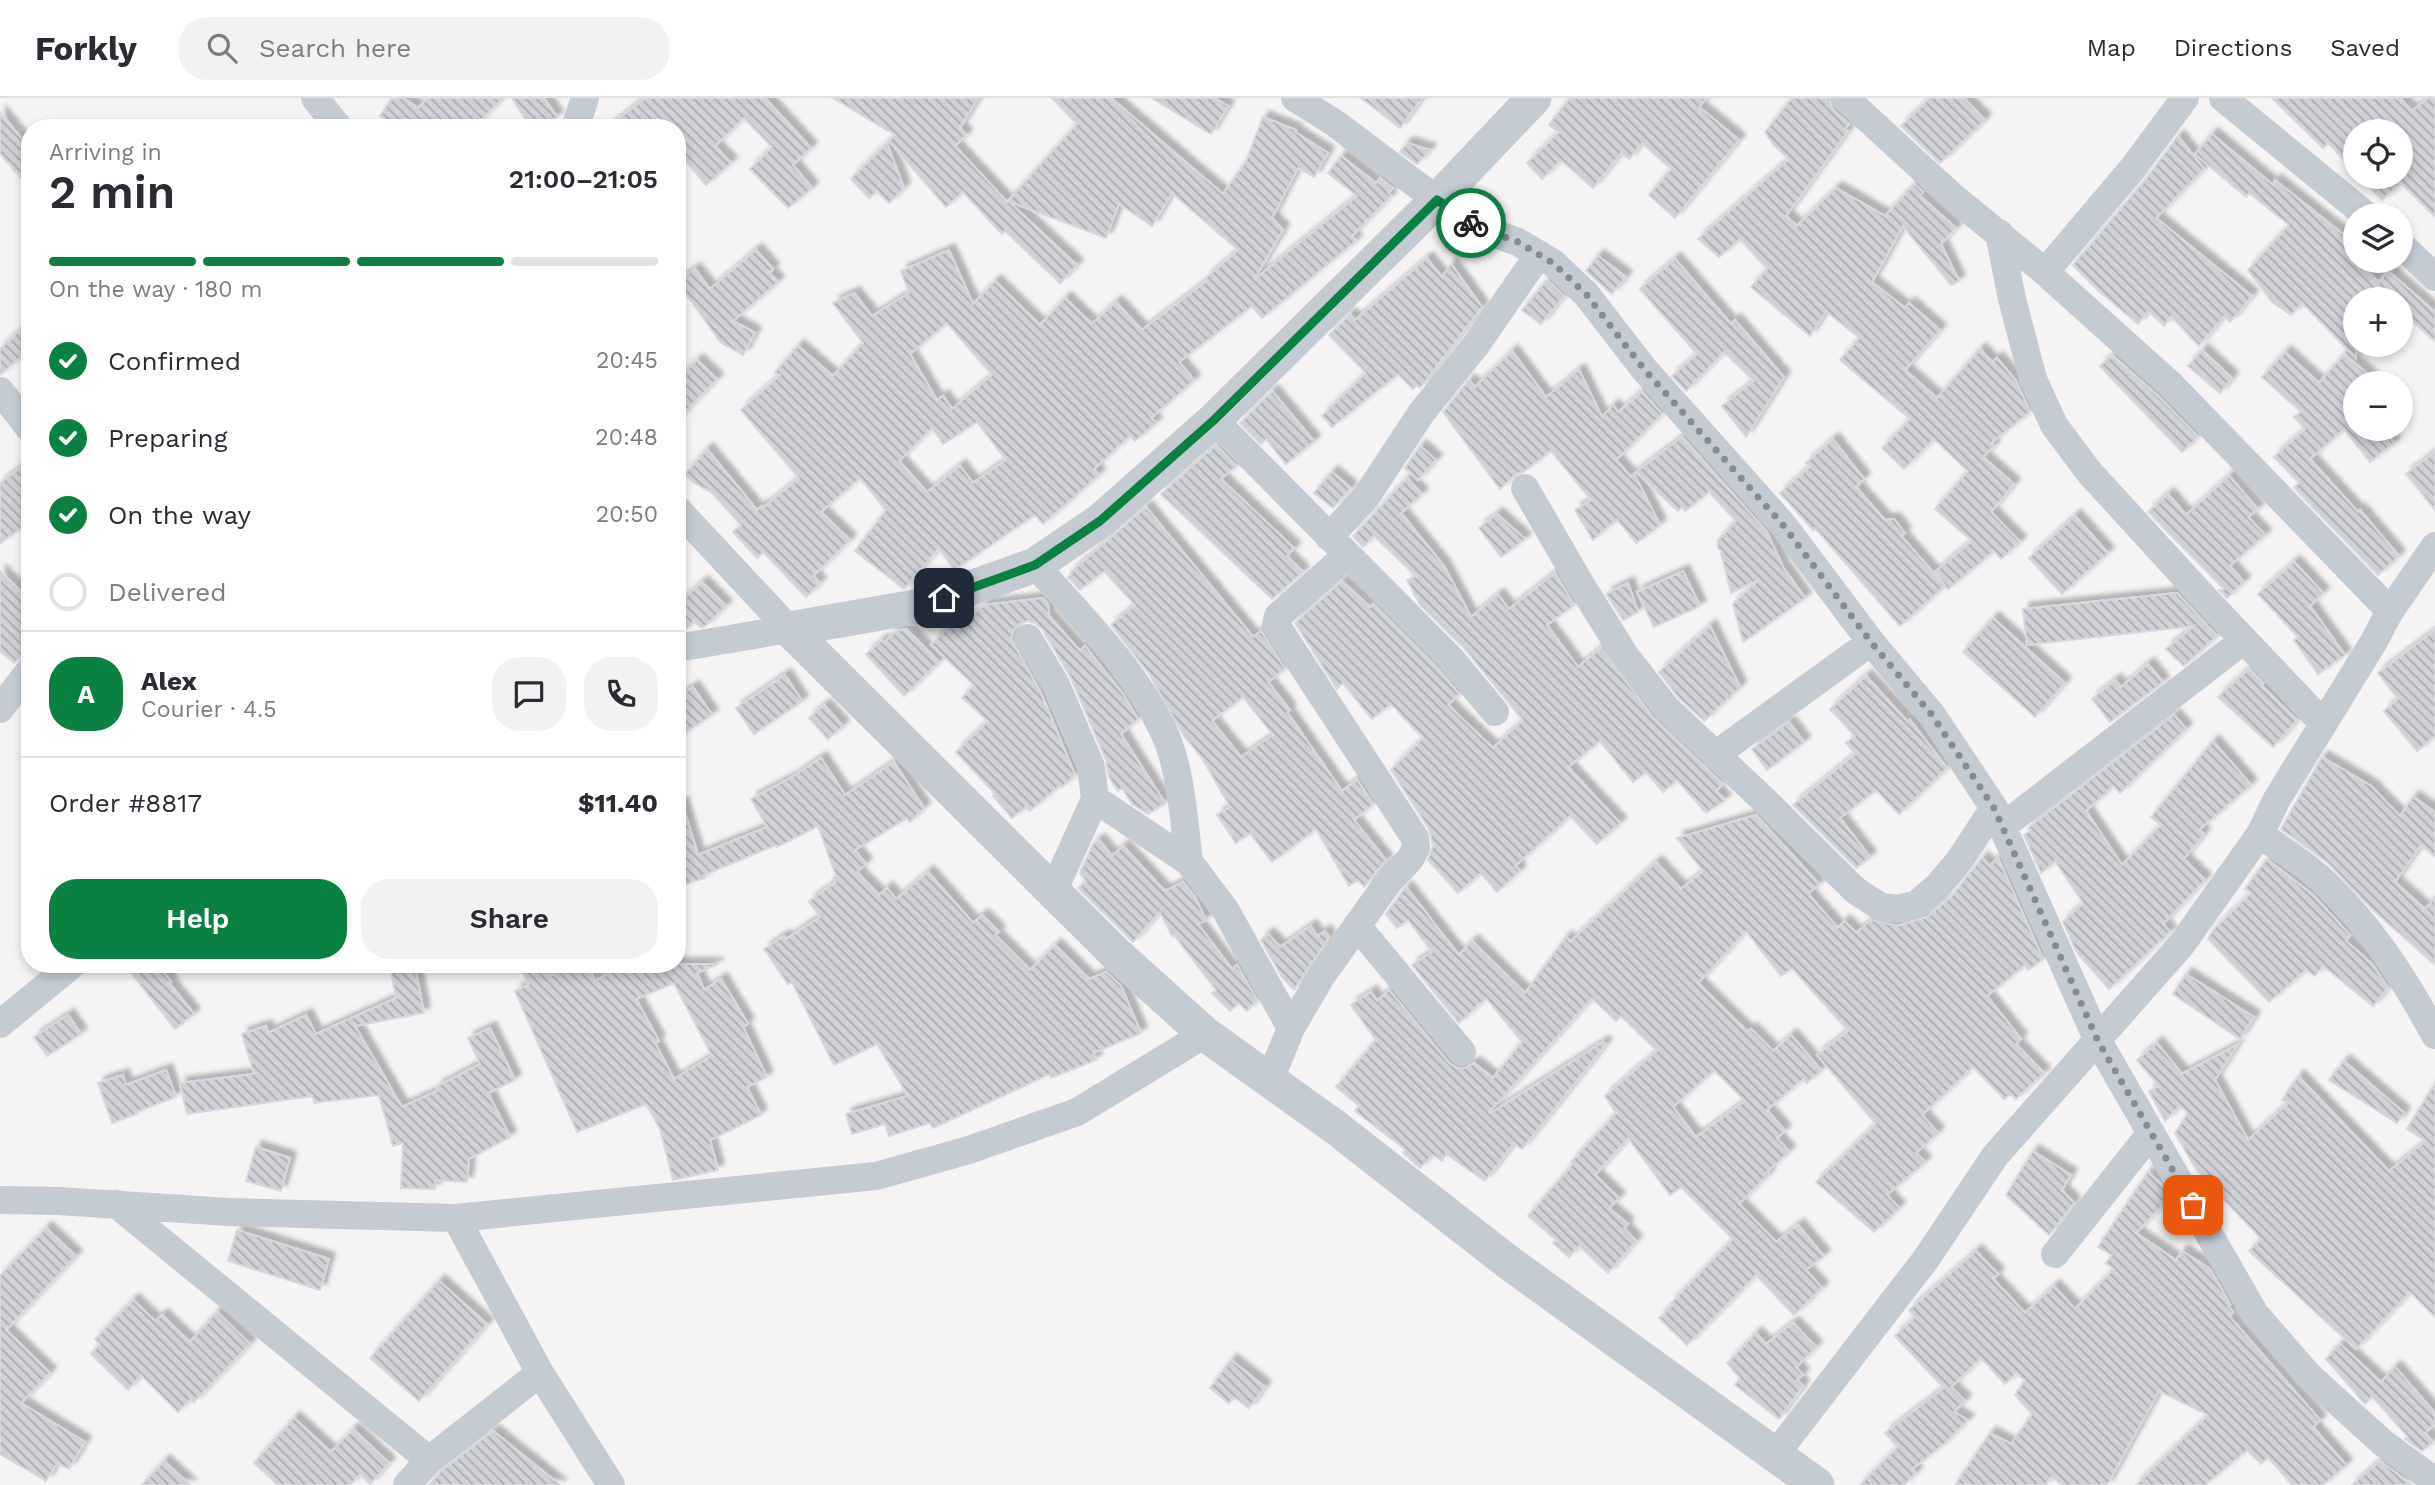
<!DOCTYPE html>
<meta charset="utf-8">
<style>
:root{--surface:#fff;--page:#f2f2f3;--text:#2b2b33;--muted:#7c7c81;--line:#e1e1e2;--accent:#0b8043}
body{margin:0;font-family:"Work Sans",sans-serif;background:var(--page);color:var(--text);height:100vh;display:flex;flex-direction:column;font-size:26px;white-space:nowrap}
*{box-sizing:border-box;margin:0}
p{font-size:23px;color:var(--muted)}
.icon{flex:none;width:38px;height:38px;fill:none;stroke:currentColor;stroke-width:2;stroke-linecap:round;stroke-linejoin:round}
.map{position:relative;flex:1;overflow:hidden}
.details{position:absolute;left:21px;top:21px;width:665px;height:854px;display:flex;flex-direction:column;background:var(--surface);border-radius:28px;box-shadow:0 4px 10px #0003}
.details>*{flex:none}
.controls{position:absolute;left:2343px;top:21px;display:grid;gap:14px}
.controls a{display:grid;place-items:center;width:70px;height:70px;border-radius:50%;background:var(--surface);box-shadow:0 4px 10px #0003;font-size:35px}
.pin{position:absolute;display:grid;place-items:center;width:60px;height:60px;color:#fff;margin:-30px;border-radius:14px;box-shadow:0 4px 10px #0006}
.courier{position:absolute;display:grid;place-items:center;width:70px;height:70px;margin:-35px;border:5px solid #0b8043;border-radius:50%;background:#fff;color:#222;box-shadow:0 2px 9px #0007}
.overview em{font-style:normal;font-weight:600}
.overview div{display:flex;flex-direction:column-reverse}
.overview{display:flex;align-items:center;justify-content:space-between;height:119px;padding:0 28px}
h1{font-size:46px;font-weight:600;line-height:52px}
.bar{display:grid;grid-template-columns:repeat(4,1fr);gap:10px 7px;align-content:center;height:84px;padding:0 28px}
.bar i{height:9px;border-radius:5px;background:var(--line)}
.bar .active{background:var(--accent)}
.bar p{grid-column:span 4}
.line{display:flex;align-items:center;gap:18px;padding:0 28px;border-top:2px solid var(--line)}
.line div{flex:1}
.round{display:grid;place-items:center;flex:none;width:74px;height:74px;border-radius:28px;background:var(--page)}
ol{padding:0 28px;list-style:none}
li{display:flex;align-items:center;gap:21px;height:77px}
li p{margin-inline-start:auto}
li .icon{padding:7px;border-radius:50%;background:var(--accent);color:#fff;stroke-width:4}
li:last-child{color:var(--muted)}
li i{width:38px;height:38px;border:4px solid var(--line);border-radius:50%}
.primary-button{display:flex;gap:14px;margin-top:auto;padding:14px 28px}
.primary-button a{flex:1;height:80px;border-radius:28px;background:var(--accent);color:#fff;font-size:28px;font-weight:600;line-height:80px;text-align:center}
.primary-button a+a{background:var(--page);color:var(--text)}
header{display:flex;align-items:center;gap:42px;box-sizing:border-box;height:98px;padding:0 35px;background:var(--surface);border-bottom:2px solid var(--line)}
header strong{font-size:33px}
nav{display:flex;gap:38px;margin-inline-start:auto;font-size:24px}
.search{width:490px;height:63px;background:var(--page);display:flex;align-items:center;gap:18px;box-sizing:border-box;padding:0 24px;border-radius:28px;color:var(--muted);font-size:26px}
.map>svg:first-child{display:block}
.building{fill:url(#building-back-hatch);stroke:#d7d8de;stroke-width:2;fill-rule:evenodd;filter:url(#shadow)}
.lines{fill:none;stroke-linecap:round;stroke-linejoin:round}
.minor{stroke:#c4cbd3;stroke-width:28}
.tertiary{stroke:#c4cbd3;stroke-width:35}
.done{stroke:#868c93;stroke-width:7;stroke-dasharray:0 12.6}
.route{stroke:#0b8043;stroke-width:9}
</style>
<header>
<strong>Forkly</strong>
<div class="search"><svg class="icon" aria-label="search" viewBox="0 0 24 24"><circle cx="10" cy="10" r="6"/><path d="M15 15l6 6"/></svg>Search here</div>
<nav><a>Map</a><a>Directions</a><a>Saved</a></nav>
</header>
<div class="map">
<svg width="2435" height="1387" viewBox="0 0 2435 1387">
<defs>
<pattern id="building-back-hatch" width="6" height="6" patternUnits="userSpaceOnUse" patternTransform="scale(1.75)"><rect width="6" height="6" fill="#cfd1d7"/><path d="M-1 5l2 2M0 0l6 6M5-1l2 2" fill="none" stroke="#aaacb2"/></pattern>
<filter id="shadow"><feDropShadow dx="6" dy="-6" stdDeviation="2" flood-color="#0004"/></filter>
</defs>
<rect width="100%" height="100%" fill="#f5f3f3"/>
<!-- building -->
<path class="building" d="M392,0H403L418,10L428,0H503L473,30H397L380,18Z
M512,0H544L557,19L540,30H531Z
M645,0H765L811,50L793,67L812,90L788,110L750,71L772,49L744,20L715,48L731,65L706,87L677,53V30H607Z
M833,0H978L960,30L966,37L955,48L1007,104L1077,26L1052,0H1111L1223,96L1246,63L1263,19L1296,32L1295,34L1328,55L1314,79L1298,70L1272,120L1283,132L1254,182L1357,98L1328,75L1341,58L1376,85L1380,80L1393,90L1388,95L1391,98L1352,138L1356,143L1262,220L1252,208L1179,264L1194,282L1151,320L1156,325L1135,343L1130,338L1094,371L1099,377L1043,426L1035,417L954,472L939,450L904,491L855,453L886,412L860,380L821,414L850,442L813,478L820,485L806,499L763,454L757,460L733,434L741,427L711,394L694,385L685,376L707,351L757,412L762,408L764,409L799,380L741,312L780,277L775,274L798,248L833,278L863,245L833,205L854,195L872,218L909,195L901,173L949,152L973,206L995,183L1040,227L1065,200L1092,226L1116,204L1142,232L1208,182L1206,180L1238,152L1172,95L1152,128L1119,106L1106,140L1008,103L1077,167L1060,185L1005,133L1002,136L963,94L946,109L889,43L895,37ZM947,225L992,277L952,311L943,298L937,302L910,256ZM977,324L1006,362L973,385L960,368L927,394L899,363L932,330L943,346Z
M1152,0H1215L1228,8L1211,36Z
M1361,0H1422L1400,30Z
M1570,0H1707L1699,9L1739,42L1675,120L1649,97L1671,71L1642,45L1629,61L1621,55L1593,90L1561,62L1542,81L1527,65L1559,34L1549,27Z
M1792,0H1829L1833,12L1849,26L1845,31L1848,33L1786,118L1797,128L1836,90L1885,118L1914,86L1923,94L1920,98L1956,130L1941,146L1959,183L1951,187L1903,128L1872,184L1905,210L1909,205L1940,232L1905,272L1937,300L1980,251L1992,264L1997,260L2016,283L2030,314L1991,345L1994,348L1983,359L2014,386L1991,414L2020,444L2001,461L1994,453L1948,491L1935,474L1972,443L1935,411L1968,373L1934,341L1904,371L1882,350L1910,321L1840,262L1859,240L1826,213L1810,238L1751,189L1767,171L1740,141L1719,159L1698,141L1789,61L1774,47L1765,34Z
M1930,0H1964L1985,22L1940,65L1901,28Z
M2272,0H2397L2401,5V1L2412,13L2428,0H2435V119L2401,85L2382,102L2360,79H2401V33H2356V74L2328,45L2323,50Z
M0,14L30,51V92L0,55Z
M2212,36L2273,87L2275,82L2354,145L2346,155L2379,184L2388,173L2435,214V243L2401,214V201H2356V260L2302,205L2291,217L2272,204L2248,172L2289,127L2249,95L2246,99L2195,56Z
M2178,38L2204,71L2156,120L2252,198L2230,224L2224,218L2199,248L2171,218L2164,228L2148,213L2138,226L2100,194L2073,167L2146,81Z
M887,45L904,90L889,105L877,93L869,100L851,81Z
M1407,45L1430,52L1417,66L1400,54Z
M756,152L773,171L769,175L778,184L733,223L755,235L743,257L721,245L677,183L695,171L710,191Z
M1598,158L1626,179L1612,196L1586,173Z
M1427,160L1442,179L1451,166L1482,209L1420,290L1417,287L1413,291L1398,276L1332,329L1322,318L1366,275L1329,237L1350,216L1355,222Z
M1675,161L1731,226L1735,222L1784,279L1746,339L1722,308L1754,283L1724,254L1686,293L1672,278L1697,256L1640,191Z
M1547,182L1564,198L1541,226L1522,212Z
M30,223V251L0,277V251Z
M2202,252L2232,280L2220,295L2188,268Z
M1512,253L1546,299L1579,272L1602,319L1613,307L1618,314L1642,294L1662,316L1616,362L1631,379L1634,376L1660,427L1636,445L1617,421L1593,442L1575,412L1591,402L1551,353L1523,374L1516,376L1500,391L1443,314L1469,282L1475,289Z
M2285,254L2319,285L2344,256L2378,285H2356V331H2383L2394,345L2370,364L2344,331L2310,361L2358,414L2360,412L2399,458L2378,477L2294,390L2299,385L2274,359L2305,331L2294,319L2301,314L2262,279Z
M2112,257L2159,299L2198,339L2182,354L2100,268Z
M697,262L717,281L677,323V282Z
M1272,293L1314,343L1286,366L1266,341L1261,346L1240,325Z
M1682,339L1767,434L1783,469L1805,500L1743,544L1733,506L1760,481L1731,495L1721,455L1723,454L1718,450V442L1736,423L1709,394L1685,413L1682,409L1678,413L1636,374Z
M1833,341L1864,381L1856,389L1885,422L1894,421L1905,435L1901,438L1945,488L1900,528L1815,430L1813,432L1780,395L1810,369L1806,365Z
M1216,347L1236,368L1221,381L1294,450L1287,458L1303,474L1272,501L1161,396Z
M1420,348L1436,362L1418,382L1405,370Z
M2435,354V412L2406,376Z
M30,363V424L0,445V385Z
M1332,374L1351,390L1333,410L1314,395Z
M2229,378L2258,411L2248,419L2265,437L2230,468L2244,484L2227,500L2219,492L2224,491L2148,414L2168,396L2186,417Z
M1407,380L1422,396L1401,415L1444,468L1471,519L1498,497L1509,511L1555,475L1574,507L1547,527L1578,569L1601,550L1654,621L1723,686L1716,693L1725,702L1706,715L1677,682L1663,694L1646,674L1633,684L1600,643L1568,669L1620,725L1597,746L1570,718L1515,768L1520,773L1497,794L1481,775L1458,795L1428,762L1433,748L1429,731L1391,672L1423,640L1391,606L1372,621L1343,585L1337,591L1295,525L1342,483L1370,509L1373,506L1439,572L1459,596L1448,607L1493,650L1523,622L1464,550L1420,507L1407,482L1416,478L1374,438L1363,449L1353,438Z
M1146,409L1253,539L1261,533L1285,571L1268,584L1290,612L1287,614L1342,693L1357,682L1373,706L1354,722L1386,762L1364,789L1358,782L1349,788L1316,731L1272,764L1250,735L1236,745L1217,717L1230,709L1202,660L1182,635L1150,577L1111,527L1135,507L1104,473L1080,492L1068,479L1072,475L1071,474ZM1243,599L1273,637L1241,659L1212,623Z
M1497,416L1525,441L1501,459L1479,430Z
M2075,418L2108,455L2062,496L2029,460Z
M2294,464L2323,495L2310,508L2345,557L2318,576L2294,542L2298,539L2258,496Z
M0,473L30,502V556L23,557L14,565L0,553Z
M1683,473L1700,508L1654,529L1637,494Z
M702,484L726,508L704,529H700L694,523L685,532L677,533V507Z
M1628,485L1638,514L1623,522L1606,496Z
M2177,495L2217,538L2184,568L2166,551L2194,528L2027,547L2023,511Z
M1043,500L1048,506L1049,518L1080,553L1085,548L1123,596L1138,621L1121,636L1165,705L1148,716L1132,706L1122,690L1118,693L1109,679L1106,662L1071,580L1042,531L1035,525L1027,523L1019,526L1013,533L1011,541L1041,595L1075,677L1062,689L1060,687L1030,713L1026,709L1012,720L993,698L995,696L956,654L988,623L962,600L974,587L931,547L952,525L958,531L984,507Z
M1993,520L2065,585L2035,619L1963,554Z
M1710,528L1740,589L1704,623L1679,600L1659,574Z
M906,531L939,564L904,598L866,556L882,542L884,545L896,533Z
M2435,532V638L2417,653L2384,613L2398,601L2378,575Z
M2148,566L2163,584L2110,624L2092,601L2115,582L2121,589Z
M2249,571L2263,585L2261,587L2297,622L2273,649L2218,599Z
M785,577L802,603L754,636L736,610Z
M1866,578L1908,624L1910,622L1947,670L1899,716L1876,692L1840,720L1870,759L1856,770L1793,707L1855,656L1846,645L1855,638L1830,611Z
M693,589L712,617L677,640V599Z
M824,607L843,628L828,641L809,620Z
M2174,617L2186,631L2120,695L2113,688L2086,713L2122,767L2161,727L2151,719L2213,643L2251,687L2199,732L2204,736L2184,761L2205,782L2163,826L2170,834L2109,891L2077,855L2063,824L2083,805L2055,763L2041,775L2024,737L2031,732L2028,730Z
M1789,624L1804,644L1767,672L1752,651Z
M2322,659L2371,688L2400,718L2413,699L2435,714V759L2421,747L2395,784L2425,811L2435,800V867L2373,812L2328,765L2281,731Z
M821,660L845,697L894,664L924,710L910,724L907,720L855,752L866,766L857,774L879,797L887,790L896,801L928,774L973,825L982,817L999,834L995,837L1030,872L1055,847L1089,881L1106,874L1121,888L1141,935L1093,955L1096,962L1051,980L1050,976L933,1030L930,1025L889,1038L885,1026L852,1036L846,1016L908,998L877,946L834,967L792,884L788,886L764,851L784,838L786,841L820,819L809,803L836,784L833,780L836,778L818,728L777,749L776,747L704,777L705,780L677,789V706L682,705L698,757L767,729L751,701L789,681Z
M1756,717L1819,786L1808,796L1838,830L1844,823L1856,835L1871,822L1897,828L1927,819L1950,800L1982,760L1990,768L1998,760L2043,861L2028,872L2025,867L1987,898L2021,941L2016,946L2044,975L2016,1001L2011,996L2004,1001L1973,969L1922,1017L1938,1035L1916,1055L1925,1064L1887,1097L1899,1110L1874,1134L1816,1084L1876,1026L1817,957L1848,933L1792,870L1781,878L1746,833L1698,885L1748,934L1751,931L1773,953L1791,937L1821,972L1807,985L1803,981L1767,1012L1785,1033L1777,1040L1789,1054L1767,1074L1769,1076L1739,1106L1776,1144L1798,1127L1824,1158L1806,1172L1822,1190L1794,1217L1756,1177L1687,1247L1659,1220L1673,1207L1671,1205L1733,1141L1681,1089L1670,1097L1628,1040L1595,1077L1619,1100L1609,1110L1628,1126L1624,1130L1636,1143L1608,1175L1579,1148L1569,1159L1553,1145L1556,1142L1528,1118L1573,1066L1571,1064L1616,1015L1605,998L1657,953L1621,918L1616,923L1592,900L1489,1014L1491,1015L1603,944L1606,946L1522,1051L1514,1045L1485,1083L1446,1056L1442,1063L1433,1057L1420,1070L1403,1055L1406,1052L1355,1013L1359,1008L1336,989L1376,942L1351,907L1371,894L1377,903L1389,892L1449,965L1457,970H1465L1474,965L1493,980L1522,944L1486,900L1459,925L1412,867L1432,854L1408,822L1397,830L1386,816L1406,789L1459,857L1472,843L1525,895L1566,839L1570,844L1656,764L1681,791L1703,773L1677,740ZM1714,972L1745,1003L1696,1039L1673,1009Z
M1099,742L1112,758L1123,748L1165,793L1183,784L1195,799L1206,822L1198,826L1232,871L1237,867L1257,902L1247,913L1239,905L1230,913L1212,895L1216,892L1174,837L1172,838L1160,814L1133,844L1078,790L1086,783L1080,775L1093,746Z
M2267,761L2313,797L2350,837L2346,843L2372,866L2388,890L2373,908L2323,868L2315,878L2306,872L2269,904L2208,841L2214,831L2251,795L2245,791Z
M1311,828L1317,838L1325,833L1329,839L1294,892L1282,879L1261,842L1268,836L1280,849Z
M144,866H157L171,884L169,885L194,916L175,931L132,876Z
M518,866H544L550,878L576,866H588L595,883L626,866H718L697,875L704,892L721,881L748,926L743,929L767,979L747,989L761,1017L710,1042L718,1072L673,1082L660,1031L646,1006L577,1034L515,893L529,887ZM674,885L712,958L674,981L655,945L659,943L636,901Z
M415,869L424,915L355,928L402,1009L437,993L436,989L480,966L468,940L490,930L515,982L488,995L510,1039L469,1061L467,1084L435,1082V1091L401,1090L403,1045L393,1048L379,997L314,1005L313,998L187,1016L180,985L254,976L242,936L266,928L268,935L306,917L316,936L396,900L391,874Z
M2186,876L2254,919L2240,941L2173,896Z
M68,917L81,936L47,958L34,939Z
M2157,945L2182,976L2237,947L2215,982L2248,1042L2288,1005L2282,1002L2298,978L2389,1073L2426,1043L2407,1031L2435,985V1219L2410,1194L2356,1251L2249,1153L2261,1141L2197,1073L2175,1035L2188,1015L2180,1008L2165,1023L2149,993L2159,988L2137,962Z
M2344,963L2404,1015L2397,1025L2329,982Z
M166,972L176,999L136,1014L137,1016L112,1025L98,985L123,977L126,987Z
M256,1049L290,1060L281,1093L246,1083Z
M2033,1053L2071,1077L2062,1092L2074,1105L2049,1137L2006,1097Z
M2148,1074L2161,1086L2169,1100L2136,1135L2176,1162L2182,1153L2210,1171L2230,1206L2228,1208L2233,1214L2229,1218L2320,1322L2313,1329L2346,1367L2323,1387H2292L2268,1359L2261,1366L2247,1352L2205,1387H2136L2208,1317L2159,1293L2107,1387H2063L2051,1379L2045,1387H1955L1990,1335L2011,1346L2032,1316L2015,1297L2025,1282L2016,1275L2005,1286L1981,1260L1951,1289L1965,1303L1954,1314L1968,1322L1944,1346L1912,1371L1916,1375L1904,1387H1860L1898,1349L1885,1335L1944,1290L1895,1238L1915,1219L1909,1212L1976,1153L1998,1176L1993,1181L2025,1215L2054,1188L2075,1211L2114,1171L2106,1165L2112,1157L2098,1149Z
M46,1130L76,1158L6,1232L50,1275L21,1305L85,1344L69,1371L57,1365L46,1383L0,1356V1178Z
M237,1132L329,1161L320,1192L228,1163Z
M439,1183L487,1226L419,1303L370,1260Z
M133,1202L155,1223L162,1217L190,1244L217,1214L250,1246L194,1304L191,1301L178,1314L141,1277L128,1292L91,1256L100,1246L95,1241Z
M1793,1225L1816,1249L1796,1269L1803,1277L1797,1282L1803,1288L1779,1321L1735,1287L1740,1280L1727,1265L1756,1235L1766,1246Z
M2340,1246L2381,1284L2395,1269L2435,1315V1326L2425,1335L2433,1344L2422,1353L2405,1341L2408,1339L2372,1298L2365,1306L2326,1261Z
M1231,1262L1265,1289L1249,1310L1234,1299L1229,1305L1210,1290Z
M294,1320L331,1354L353,1331L389,1365L370,1386L360,1376L350,1387H278L254,1365Z
M493,1333L560,1387H429L440,1374Z
M164,1363L190,1387H142Z
M2380,1363L2412,1387H2352Z"/>
<g class="lines">
<!-- minor -->
<path class="minor" d="M315,0L339,30
M1295,0L1336,26L1437,102L1479,130L1518,144L1553,165L1586,196L1644,271L1783,427L1871,544L1932,617L1994,710L2098,943L2255,1216L2308,1277L2383,1345L2435,1383
M1845,0L1952,98L2045,174L2171,287L2390,513
M2223,0L2366,117
M575,30L585,0
M1999,135L2012,201L2033,281L2054,327L2089,374L2208,504L2323,625
M2401,147L2435,179
M2045,174L2133,70L2185,0
M0,293L30,331
M1214,322L1451,561L1495,614
M1525,390L1578,482L1624,556L1667,611L1764,702L1856,793L1881,809L1898,811L1917,806L1937,789L1959,763L1994,710
M677,411L789,531
M1329,439L1366,399L1422,314L1476,247L1539,156
M1035,467C1081,519 1133,569 1163,632C1181,669 1184,723 1189,764
M1028,540L1056,587L1091,669L1095,701L1053,794
M677,550L789,531
M0,611L30,572
M1715,657L1871,544
M1095,701L1189,764L1226,813L1291,930
M2002,729L2244,542
M2260,736C2281,752 2306,766 2325,785C2372,830 2404,880 2435,937
M1358,829L1462,954
M0,926L73,866
M1269,984L1291,930L1322,877L1389,783L1410,761L1416,750L1415,740L1276,527L1278,518L1347,457
M0,1102L58,1103L230,1114L456,1120L876,1078L969,1052L1077,1014L1205,936
M116,1106L429,1362
M456,1120L540,1275L611,1387
M2055,1156L2151,1035
M1775,1357L1926,1161L1995,1058L2182,846L2260,736L2277,701L2373,545L2390,513L2435,448
M407,1387L429,1362L540,1275"/>
<!-- tertiary -->
<path class="tertiary" d="M789,531L1115,855L1205,936L1335,1029L1508,1164L1817,1387
M789,531L921,508L1035,467L1100,423L1214,322L1437,102L1534,0"/>
</g>
<g class="lines">
<!-- done -->
<path class="done" d="M1471,125L1479,130L1518,144L1553,165L1586,196L1644,271L1783,427L1871,544L1932,617L1994,710L2098,943L2193,1107"/>
<!-- route -->
<path class="route" d="M944,500L1035,467L1100,423L1214,322L1437,102L1471,125"/>
</g>
</svg>
<div class="controls">
<a><svg class="icon" aria-label="locate" viewBox="0 0 24 24"><circle cx="12" cy="12" r="6"/><path d="M12 2v4M12 18v4M2 12h4M18 12h4"/></svg></a>
<a><svg class="icon" aria-label="layers" viewBox="0 0 24 24"><path d="M12 4l9 5-9 5-9-5zM3 14l9 5 9-5"/></svg></a>
<a>+</a>
<a>−</a>
</div>
<div class="pin" style="left:2193px;top:1107px;background:#ea580c"><svg class="icon" aria-label="bag" viewBox="0 0 24 24"><path d="M5 8h14l-1 12H6zM9 8a3 3 0 0 1 6 0"/></svg></div>
<div class="pin" style="left:944px;top:500px;background:#1f2937"><svg class="icon" aria-label="home" viewBox="0 0 24 24"><path d="M3 11l9-7 9 7M6 9v11h12V9"/></svg></div>
<div class="courier" style="left:1471px;top:125px"><svg class="icon" aria-label="bike" viewBox="0 0 24 24"><circle cx="6" cy="16" r="4"/><circle cx="18" cy="16" r="4"/><path d="M6 16l4-8h5l3 8M10 8l3 8H6M13 5h3"/></svg></div>
<section class="details">
<div class="overview"><div><h1>2 min</h1><p>Arriving in</p></div><em>21:00–21:05</em></div>
<div class="bar"><i class="active"></i><i class="active"></i><i class="active"></i><i></i><p>On the way · 180 m</p></div>
<ol>
<li><svg class="icon" aria-label="check" viewBox="0 0 24 24"><path d="M5 12l5 5 9-10"/></svg>Confirmed<p>20:45</p></li>
<li><svg class="icon" aria-label="check" viewBox="0 0 24 24"><path d="M5 12l5 5 9-10"/></svg>Preparing<p>20:48</p></li>
<li><svg class="icon" aria-label="check" viewBox="0 0 24 24"><path d="M5 12l5 5 9-10"/></svg>On the way<p>20:50</p></li>
<li><i></i>Delivered</li>
</ol>
<div class="line" style="height:126px"><b class="round" style="background:var(--accent);color:#fff">A</b><div><b>Alex</b><p>Courier · 4.5</p></div><a class="round"><svg class="icon" aria-label="chat" viewBox="0 0 24 24"><path d="M4 5h16v11H9l-5 4z"/></svg></a><a class="round"><svg class="icon" aria-label="phone" viewBox="0 0 24 24"><path d="M5 4h4l2 5-3 2q2 4 5 5l2-3 5 2v4C11 20 4 13 5 4z"/></svg></a></div>
<div class="line" style="height:91px"><div>Order #8817</div><b>$11.40</b></div>
<div class="primary-button"><a>Help</a><a>Share</a></div>
</section>
</div>
